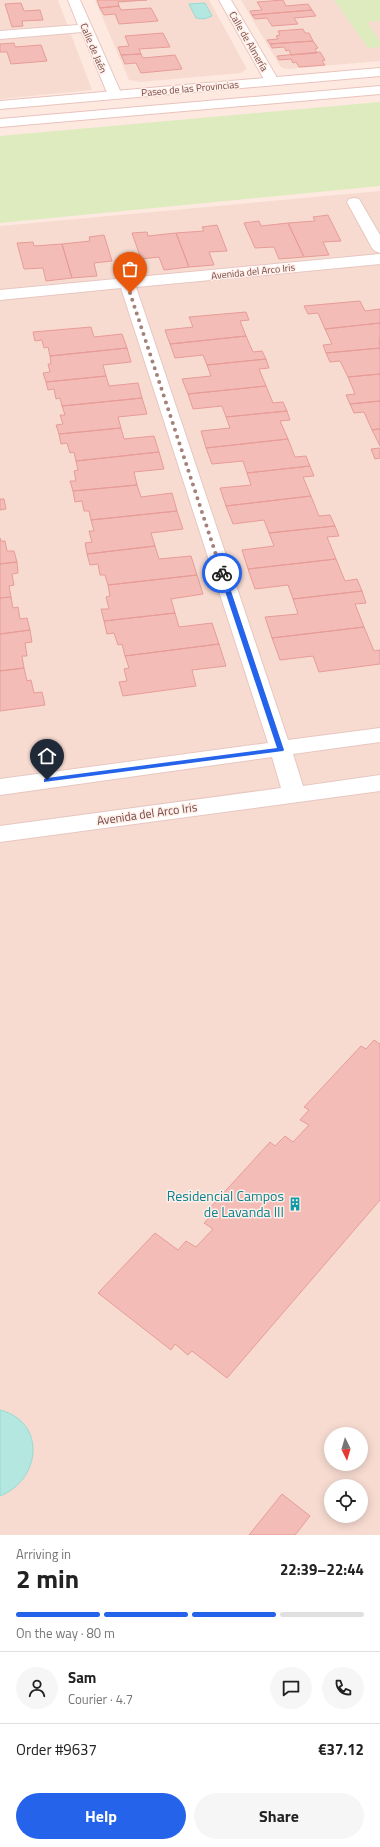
<!DOCTYPE html>
<meta charset="utf-8">
<style>
:root{--surface:#fff;--page:#f6f6f6;--text:#222;--muted:#767676;--line:#e0e0e0;--accent:#2563eb}
body{margin:0;font-family:"Titillium Web",sans-serif;background:var(--page);color:var(--text);height:100vh;display:flex;flex-direction:column;font-size:15px;white-space:nowrap}
*{box-sizing:border-box;margin:0}
p{font-size:13px;color:var(--muted)}
.icon{flex:none;width:22px;height:22px;fill:none;stroke:currentColor;stroke-width:2;stroke-linecap:round;stroke-linejoin:round}
.map{position:relative;height:1535px;overflow:hidden}
.drawer{display:flex;flex-direction:column;background:var(--surface);flex:1}
.drawer>*{flex:none}
.needle{width:26px;rotate:175deg}
.fabs{position:absolute;left:324px;top:1427px;display:grid;gap:8px}
.fabs a{display:grid;place-items:center;width:44px;height:44px;border-radius:50%;background:var(--surface);box-shadow:0 2px 10px #0003;font-size:20px}
.pin{position:absolute;display:grid;place-items:center;width:34px;height:34px;color:#fff;margin:-41px -17px;border-radius:50% 50% 50% 0;rotate:-45deg;box-shadow:0 0 4px #0007}
.pin .icon{rotate:45deg}
.courier{position:absolute;display:grid;place-items:center;width:40px;height:40px;margin:-20px;border:3px solid #2563eb;border-radius:50%;background:#fff;color:#222;box-shadow:0 1px 5px #0007}
.overview em{font-style:normal;font-weight:700}
.overview div{display:flex;flex-direction:column-reverse}
.overview{display:flex;align-items:center;justify-content:space-between;height:68px;padding:0 16px}
h1{font-size:26px;font-weight:700;line-height:30px}
.bar{display:grid;grid-template-columns:repeat(4,1fr);gap:6px 4px;align-content:center;height:48px;padding:0 16px}
.bar i{height:5px;border-radius:3px;background:var(--line)}
.bar .selected{background:var(--accent)}
.bar p{grid-column:span 4}
.line{display:flex;align-items:center;gap:10px;padding:0 16px;border-top:1px solid var(--line)}
.line div{flex:1}
.round{display:grid;place-items:center;flex:none;width:42px;height:42px;border-radius:21px;background:var(--page)}
.action{display:flex;gap:8px;margin-top:auto;padding:8px 16px}
.action a{flex:1;height:46px;border-radius:24px;background:var(--accent);color:#fff;font-size:16px;font-weight:700;line-height:46px;text-align:center}
.action a+a{background:var(--page);color:var(--text)}
.map>svg:first-child{display:block}
.residential{fill:#f7dbd1;fill-rule:evenodd}
.green{fill:#deebbe}
.water{fill:#b4e7df;stroke:#9adad0}
.building{fill:#f4bcb7;stroke:#e79c96}
.lines{fill:none;stroke-linecap:round;stroke-linejoin:round}
.street-casing{stroke:#e7c7c1;stroke-width:2}
.secondary-casing{stroke:#e9c3bc;stroke-width:2}
.street{fill:#fff;fill-rule:evenodd}
.secondary{fill:#fff;fill-rule:evenodd}
.route{fill:#2563eb}
.done{stroke:#a5817c;stroke-width:4;stroke-dasharray:0 7.2}
.labels{text-anchor:middle;stroke-width:3;stroke-linejoin:round;paint-order:stroke}
.far-street-label{font-size:10px;fill:#754946;stroke:#ffefe8}
.street-label{font-size:12px;fill:#754946;stroke:#ffefe8}
.near-culture-label{font-size:14px;fill:#0d838f;stroke:#ffefe8;text-anchor:end}
</style>
<div class="map">
<svg width="380" height="1535" viewBox="0 0 380 1535">
<rect width="100%" height="100%" fill="#fde9e0"/>
<!-- residential -->
<path class="residential" d="M0,0H58L92,90L0,99Z
M95,0H209L247,69L241,73L140,82L129,80Z
M241,0H380V61L289,69L283,68L280,66Z
M380,191V1535H0V226ZM331,1434H361V1464H331ZM331,1486H361V1516H331Z"/>
<!-- green -->
<path class="green" d="M334,0H380V21L367,22L380,41V47L368,48Z
M380,102V186L0,223V136Z"/>
<!-- water -->
<path class="water" d="M205,3L212,16L204,19L196,18L189,4Z
M0,1410C47,1422 41,1480 0,1496Z"/>
<!-- building -->
<path class="building" d="M97,0H147L118,2L119,6L100,8Z
M283,0L286,6L308,4L312,10L252,15L250,11L262,10L257,2Z
M21,3L24,11L40,10L43,20L22,21L23,26L12,27L5,4Z
M119,6L121,10L151,8L158,21L119,24L115,14L104,15L100,8Z
M312,10L316,16L294,18L298,24L272,26L267,18L255,19L252,15Z
M303,29L305,33H309L313,41L270,44L267,40L278,39L276,36L280,35L278,31Z
M163,33L170,47L139,49L141,54L121,55L118,47L129,46L125,36Z
M313,41L318,48L315,49L317,53L291,55L289,50L286,51L284,47L272,48L270,44Z
M14,43L15,47L41,45L47,61L11,64L7,52H0V44Z
M320,52L325,60L322,61L325,65L299,67L296,62L293,63L291,59L279,60L277,56Z
M141,54L143,58L175,55L182,69L141,73L136,63L125,64L121,55Z
M328,215L341,241L323,242L329,255L304,257L288,223L315,221L313,217Z
M259,221L261,226L288,223L304,257L279,259L274,247L255,248L244,223Z
M217,225L227,251L209,252L214,265L189,267L176,233L204,231L202,227Z
M147,232L148,236L176,233L189,267L164,270L159,257L141,259L132,233Z
M104,235L112,261L94,263L97,276L72,278L62,244L90,241L89,237Z
M33,242L34,246L62,244L72,278L46,281L43,268L24,269L17,243Z
M360,301L365,311L380,309V323L325,329L318,313L308,314L304,306Z
M246,312L249,320L240,321L246,336L170,344L165,330L193,327L189,317Z
M380,323V338H379L380,348L326,353L323,345L332,344L325,329Z
M91,327L94,337L122,334L127,348L50,356L48,347L44,348L42,340L35,341L33,332Z
M246,336L253,352L262,351L266,359L207,365L203,355L175,358L170,344Z
M127,348L131,362L103,365L106,376L46,382L43,373L50,372L48,364H51L50,356Z
M380,348V374L348,377L340,361L330,362L326,353Z
M266,359L269,368L259,369L266,386L188,394L182,379L211,376L207,365Z
M380,374V401L350,404L346,395L355,394L348,377Z
M106,376L109,386L138,383L142,398L62,406L60,398L56,399L54,389L48,390L46,382Z
M266,386L273,403L283,402L287,411L226,417L222,406L193,409L188,394Z
M142,398L147,414L118,417L121,428L59,434L56,425L63,424L60,415H65L62,406Z
M380,401V429L372,430L364,412L354,413L350,404Z
M287,411L290,420L280,421L288,439L206,448L201,431L230,428L226,417Z
M121,428L124,439L154,436L159,452L76,461L74,452L70,453L67,443L61,444L59,434Z
M377,429H380V446L372,430Z
M288,439L295,457L306,456L310,466L247,473L243,461L212,464L206,448Z
M380,448V458L375,459L371,449Z
M159,452L164,469L134,472L137,485L73,491L70,481H76L74,471L78,470L76,461Z
M310,466L314,476L303,477L311,496L226,506L220,488L251,485L247,473Z
M137,485L141,497L172,493L177,511L91,520L89,511H84L82,501L75,502L73,491Z
M311,496L319,516L330,515L335,526L269,533L264,520L233,524L226,506Z
M0,499H4L6,509L0,510Z
M177,511L183,529L151,533L155,546L87,554L85,543L92,542L89,531H94L91,520Z
M335,526L339,536L327,537L336,559L248,569L242,550L274,546L269,533Z
M0,538L1,541H5L7,551H14L17,562L0,564Z
M155,546L159,559L191,556L197,575L108,585L105,575H100L98,564L90,565L87,554Z
M336,559L345,581L357,579L362,591L293,599L288,585L255,589L248,569Z
M17,562L18,573L12,574L14,585L9,586L11,597L0,598V564Z
M197,575L203,594L171,599L175,613L104,621L101,609H109L106,597L110,596L108,585Z
M362,591L366,603L355,604L364,627L272,638L265,617L298,614L293,599Z
M11,597L13,608L18,607L20,619L27,618L30,630L0,634V598Z
M175,613L179,627L212,623L219,644L125,656L122,644L118,645L114,633L107,634L104,621Z
M364,627L374,651L380,650V664L319,672L313,656L280,660L272,638Z
M30,630L32,642L25,643L27,656H22L24,668L0,671V634Z
M219,644L226,666L192,670L196,686L123,696L119,682L127,681L124,669L129,668L125,656Z
M24,668L27,681L31,680L34,693L42,692L45,705L0,711V671Z
M374,1040L380,1044V1200L227,1378L192,1351L188,1355L175,1344L171,1350L98,1293L155,1233L178,1250L186,1241L196,1247L213,1229L204,1223L214,1213L209,1209L270,1142L275,1146L285,1136L293,1142L309,1125L300,1120L309,1110L304,1107L361,1046L366,1049Z
M282,1494L310,1516L295,1535H249Z"/>
<g class="lines">
<!-- street casing -->
<g class="street-casing">
<path id="street" d="M68,0H80L122,95L120,98H110L108,95L82,32L0,39V31L78,25Z
M219,0H231L279,81L277,84H267L265,81Z
M354,198L359,199L380,235V253L375,251L372,248L347,202L349,199Z
M380,254V264L136,287L288,740L380,728V742L293,754L303,786L380,775V791L0,842V826L281,788L272,757L0,795V779L268,743L121,288L0,300V290Z"/>
</g>
<!-- secondary casing -->
<g class="secondary-casing">
<path id="secondary" d="M380,68V76L0,109V101Z
M380,86V94L0,127V119Z"/>
</g>
<!-- street -->
<use href="#street" class="street"/>
<!-- secondary -->
<use href="#secondary" class="secondary"/>
</g>
<!-- route -->
<path class="route" d="M222,571L225,573L284,750L283,751L44,782V779L47,778L277,748L219,573Z"/>
<g class="lines">
<!-- done -->
<path class="done" d="M130,293L222,573"/>
</g>
<!-- icons -->
<defs>
<g id="building-bare" transform="scale(1.08)"><path d="M-4-6H4V6H1V3H-1V6H-4ZM-2.5-4.3h1.7v1.8h-1.7ZM.8-4.3h1.7v1.8H.8ZM-2.5-1h1.7V.8h-1.7ZM.8-1h1.7V.8H.8Z" fill="#0f9aa8" stroke="#ffefe8" stroke-width="2.5" paint-order="stroke"/></g>
</defs>
<g fill-rule="evenodd">
<use href="#building-bare" x="295" y="1204"/>
</g>
<g class="labels">
<!-- far-street labels -->
<g class="far-street-label">
<text transform="translate(249 41) rotate(60)" y="4">Calle de Almería</text>
<text transform="translate(94 48) rotate(67)" y="4">Calle de Jaén</text>
<text transform="translate(190 88) rotate(-5)" y="4">Paseo de las Provincias</text>
<text transform="translate(253 271) rotate(-6)" y="4">Avenida del Arco Iris</text>
</g>
<!-- street labels -->
<g class="street-label">
<text transform="translate(147 814) rotate(-8)" y="4">Avenida del Arco Iris</text>
</g>
<!-- near-culture labels -->
<g class="near-culture-label">
<text x="284" y="1201">Residencial Campos<tspan x="284" dy="16">de Lavanda III</tspan></text>
</g>
</g>
</svg>
<div class="fabs">
<a><svg class="needle" viewBox="-14 -14 28 28"><path d="M0-13l5 13h-10z" fill="#e53935"/><path d="M0 13l5-13h-10z" fill="#767676"/></svg></a>
<a><svg class="icon" aria-label="locate" viewBox="0 0 24 24"><circle cx="12" cy="12" r="6"/><path d="M12 2v4M12 18v4M2 12h4M18 12h4"/></svg></a>
</div>
<div class="pin" style="left:130px;top:293px;background:#ea580c"><svg class="icon" aria-label="bag" viewBox="0 0 24 24"><path d="M5 8h14l-1 12H6zM9 8a3 3 0 0 1 6 0"/></svg></div>
<div class="pin" style="left:47px;top:780px;background:#1f2937"><svg class="icon" aria-label="home" viewBox="0 0 24 24"><path d="M3 11l9-7 9 7M6 9v11h12V9"/></svg></div>
<div class="courier" style="left:222px;top:573px"><svg class="icon" aria-label="bike" viewBox="0 0 24 24"><circle cx="6" cy="16" r="4"/><circle cx="18" cy="16" r="4"/><path d="M6 16l4-8h5l3 8M10 8l3 8H6M13 5h3"/></svg></div>
</div>
<section class="drawer">
<div class="overview"><div><h1>2 min</h1><p>Arriving in</p></div><em>22:39–22:44</em></div>
<div class="bar"><i class="selected"></i><i class="selected"></i><i class="selected"></i><i></i><p>On the way · 80 m</p></div>
<div class="line" style="height:72px"><a class="round"><svg class="icon" aria-label="person" viewBox="0 0 24 24"><circle cx="12" cy="8" r="4"/><path d="M4 21q1-7 8-7t8 7"/></svg></a><div><b>Sam</b><p>Courier · 4.7</p></div><a class="round"><svg class="icon" aria-label="chat" viewBox="0 0 24 24"><path d="M4 5h16v11H9l-5 4z"/></svg></a><a class="round"><svg class="icon" aria-label="phone" viewBox="0 0 24 24"><path d="M5 4h4l2 5-3 2q2 4 5 5l2-3 5 2v4C11 20 4 13 5 4z"/></svg></a></div>
<div class="line" style="height:52px"><div>Order #9637</div><b>€37.12</b></div>
<div class="action"><a>Help</a><a>Share</a></div>
</section>
